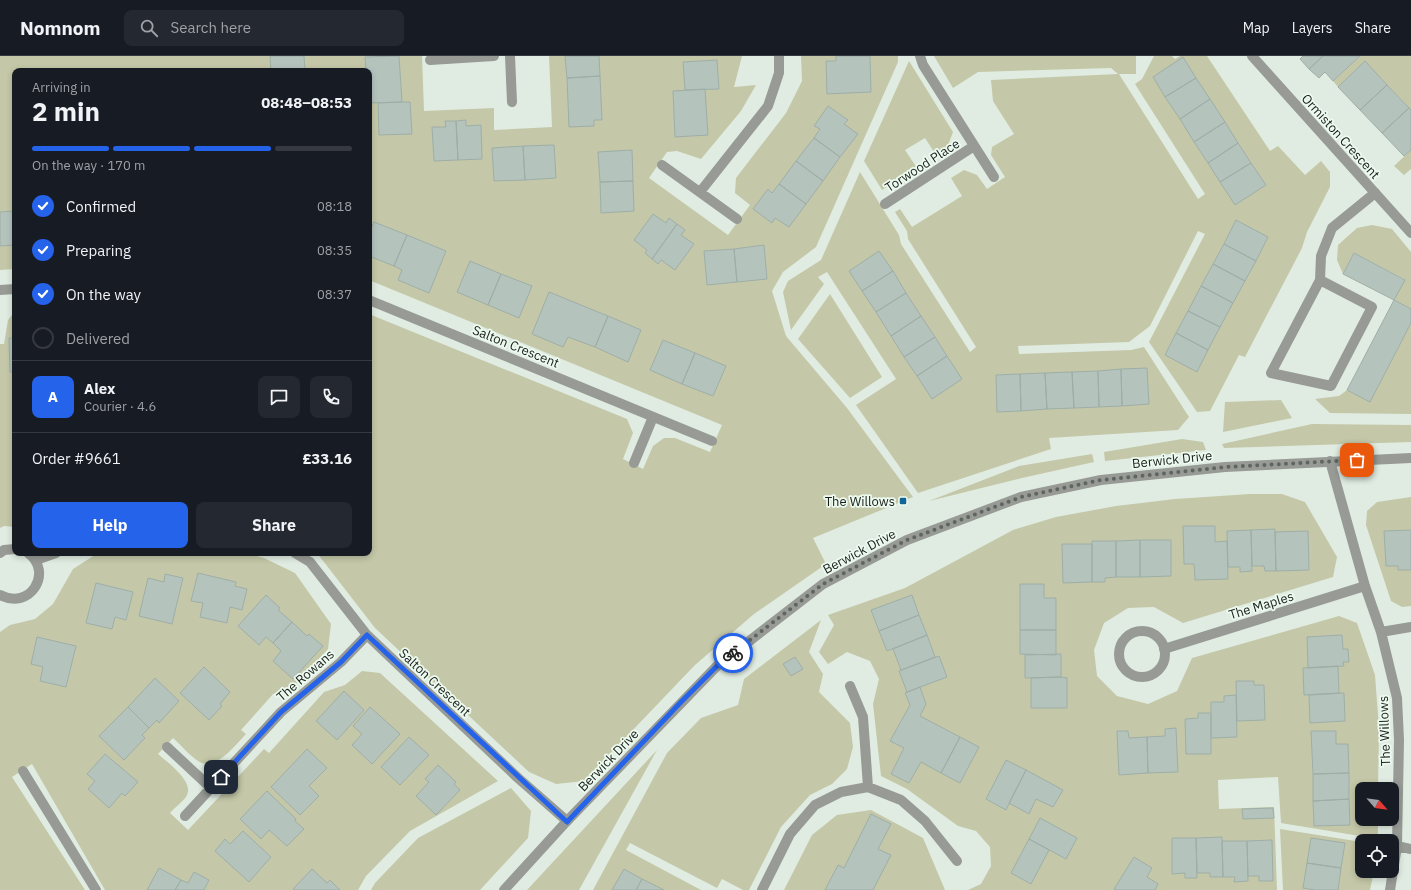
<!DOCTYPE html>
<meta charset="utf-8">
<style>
:root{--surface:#171b24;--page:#242831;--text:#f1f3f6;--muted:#9ea1a6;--line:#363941;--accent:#2563eb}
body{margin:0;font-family:"IBM Plex Sans",sans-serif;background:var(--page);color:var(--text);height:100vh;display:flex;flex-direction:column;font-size:15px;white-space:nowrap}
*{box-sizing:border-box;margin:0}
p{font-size:13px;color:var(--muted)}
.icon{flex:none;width:22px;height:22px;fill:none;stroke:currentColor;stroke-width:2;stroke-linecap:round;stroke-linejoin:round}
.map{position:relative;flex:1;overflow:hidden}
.sheet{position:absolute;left:12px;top:12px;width:360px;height:488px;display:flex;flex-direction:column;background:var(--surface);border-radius:8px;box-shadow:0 2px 6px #0003}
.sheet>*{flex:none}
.needle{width:26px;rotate:118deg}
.controls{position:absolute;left:1355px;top:726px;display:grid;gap:8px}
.controls a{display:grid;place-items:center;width:44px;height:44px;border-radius:8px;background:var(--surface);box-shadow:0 2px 6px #0003;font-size:20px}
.pin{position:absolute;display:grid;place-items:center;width:34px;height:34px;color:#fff;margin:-17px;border-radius:8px;box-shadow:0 2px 6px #0006}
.courier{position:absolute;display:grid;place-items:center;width:40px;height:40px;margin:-20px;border:3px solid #2563eb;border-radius:50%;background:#fff;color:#222;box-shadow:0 1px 5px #0007}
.summary em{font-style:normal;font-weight:700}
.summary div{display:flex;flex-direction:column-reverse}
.summary{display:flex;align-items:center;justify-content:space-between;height:68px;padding:0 20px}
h1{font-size:26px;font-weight:700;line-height:30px}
.bar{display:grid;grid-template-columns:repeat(4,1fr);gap:6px 4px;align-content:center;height:48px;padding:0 20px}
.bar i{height:5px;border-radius:3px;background:var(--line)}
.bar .selected{background:var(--accent)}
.bar p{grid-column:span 4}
.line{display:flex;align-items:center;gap:10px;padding:0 20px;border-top:1px solid var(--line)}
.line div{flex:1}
.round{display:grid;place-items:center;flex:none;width:42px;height:42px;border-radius:8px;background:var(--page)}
ol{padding:0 20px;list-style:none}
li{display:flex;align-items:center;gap:12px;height:44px}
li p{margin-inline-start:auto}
li .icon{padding:4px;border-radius:50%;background:var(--accent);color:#fff;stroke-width:4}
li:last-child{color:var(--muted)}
li i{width:22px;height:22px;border:2px solid var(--line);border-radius:50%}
.primary-button{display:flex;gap:8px;margin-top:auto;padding:8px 20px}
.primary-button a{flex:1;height:46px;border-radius:8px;background:var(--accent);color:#fff;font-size:16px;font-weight:700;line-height:46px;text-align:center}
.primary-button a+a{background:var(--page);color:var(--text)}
header{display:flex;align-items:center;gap:24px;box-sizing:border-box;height:56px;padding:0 20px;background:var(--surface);border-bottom:1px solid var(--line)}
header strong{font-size:19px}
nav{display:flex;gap:22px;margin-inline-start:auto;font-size:14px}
.search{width:280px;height:36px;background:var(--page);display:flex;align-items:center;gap:10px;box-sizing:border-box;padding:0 14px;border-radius:8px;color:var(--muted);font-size:15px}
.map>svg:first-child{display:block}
.green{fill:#c4c8a8}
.building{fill:#b4c4bd;stroke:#9eaea7}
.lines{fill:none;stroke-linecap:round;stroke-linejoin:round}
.service{stroke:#979a95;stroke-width:10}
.minor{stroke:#979a95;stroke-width:10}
.tertiary{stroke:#979a95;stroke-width:10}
.done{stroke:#5f6661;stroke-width:4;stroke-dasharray:0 7.2}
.route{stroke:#2563eb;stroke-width:5}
.poi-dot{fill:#126596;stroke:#edfaef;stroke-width:1.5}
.labels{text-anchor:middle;stroke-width:3.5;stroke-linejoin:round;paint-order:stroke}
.street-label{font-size:13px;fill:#1a1e1b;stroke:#edfaef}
.poi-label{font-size:13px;fill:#1a1e1b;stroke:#edfaef;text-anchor:end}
</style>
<header>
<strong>Nomnom</strong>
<div class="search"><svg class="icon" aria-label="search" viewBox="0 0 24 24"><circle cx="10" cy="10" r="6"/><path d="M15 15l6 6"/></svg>Search here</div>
<nav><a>Map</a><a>Layers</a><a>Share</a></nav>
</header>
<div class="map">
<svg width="1411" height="834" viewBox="0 0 1411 834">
<rect width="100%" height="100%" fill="#e0ece2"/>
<!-- green -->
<path class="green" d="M0,0H422L424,55L494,52V74L552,71L549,0H742L734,31L756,29L741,55L701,103L677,95L667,96L649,122L728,179L750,149L735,137L736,122L786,57L802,25L801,0H898V6L816,191L783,216L772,235L786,280L847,352L913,441L813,482L826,508L754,558L695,609L584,725L556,728L529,716L375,572L317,497H369V258L627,363L633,377L623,403L643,413L653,390L664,382H675L710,396L722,369L369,224V15H15V213L0,214Z
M934,0H1136V18H1119L1198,143L1205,138L1135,28L1142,23L1154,0H1172L1175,3L1180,0H1207L1270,95L1278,90L1305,119L1321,105L1330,116V131L1307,176L1302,192L1245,301L1239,299L1210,355L1197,356L1149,286L1205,178L1198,175L1150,270L1129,286L1018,290L1019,298L1131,294L1144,291L1189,361L1178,374L1049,382L1051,393L918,437L856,349L896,323L827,216L818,221L824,228L791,274L783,236L788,225L821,204L860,116L899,179L901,188L970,296L976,291L908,183L907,175L895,156L900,153L912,171L962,140L951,122L964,114L977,119L987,133L1005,121L991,99L992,91L1014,78L993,45L991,24L1118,18L1111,12L978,16L953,32Z
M1360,0H1411V54L1365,6L1338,31L1333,25Z
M909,5L953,76L947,92L936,99L925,82L905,94L917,112L882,134L864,105Z
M1411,94V113L1404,119L1394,110Z
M1372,169L1392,173L1411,196V253L1394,244L1404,223L1354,197L1343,218L1337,204L1338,189L1357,172Z
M830,238L882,321L850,342L798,283Z
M15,255V471L4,470L0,472V288H4L8,264Z
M1411,267V358L1330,357L1315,343L1339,340L1347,334L1370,345Z
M1281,344L1292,362L1223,376L1225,346Z
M1312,368L1411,369V386L1224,392L1222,388Z
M1182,383L1203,386L1206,394L1105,405L1104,396Z
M1092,398L1094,406L1022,422L929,445L1019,410Z
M1250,438H1282L1305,446L1337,501L1333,521L1183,567L1154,551L1128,552L1104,567L1094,594L1097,620L1117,640L1148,648L1177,635L1192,602L1339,560L1357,567L1375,619L1379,672L1378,733H1362V763H1378V783L1281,767L1278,721L1218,724L1219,753L1274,751L1277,834H968L981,828L991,810L990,791L976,775L958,770L907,733L881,720L873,648L879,623L870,605L847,596L828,608L819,596L834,569L828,559L905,532L1013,474L1056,461L1116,450L1175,443Z
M1411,441V550L1402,551L1391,545L1366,469L1367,455L1377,446Z
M98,497H246L264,502L295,517L331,568L328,593L293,631L273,638L241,674L246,678C235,689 215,717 198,705C189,699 181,689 173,682L158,698C167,706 194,725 187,739C185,744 174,752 170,757L188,774L264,693L269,697L324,636L345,629L362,615L380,617L498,725L410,775L366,820L358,834H105L32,708L12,721L85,834H0V576L10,569L35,563L53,548L73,513Z
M821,564L809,596L823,618L819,636L850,667L853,691L847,713L832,728L810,739L781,771L749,834H743L722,823L717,832L630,787L626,794L701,834H593L667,697L701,662L738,649L744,623Z
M657,694L579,834H527Z
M511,732L531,755L528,782L480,834H371L375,827L418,782Z
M871,754L923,782L945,834H784L812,779L837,759Z
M1280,773L1362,786V815H1374L1370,834H1283Z"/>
<!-- building -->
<path class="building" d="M270,0H304L305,15H271Z
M399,0L402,46L369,47V15H366L365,1Z
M565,0H599L600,20L567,22Z
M836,0H870L871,36L827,38L826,5H836Z
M1303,0H1323L1309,13L1300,3Z
M1323,0H1360L1333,25L1325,16L1319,22L1309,13Z
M1183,1L1196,22L1165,41L1153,21Z
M717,4L719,33L685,34L683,6Z
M1365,5L1387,29L1360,54L1338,31Z
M600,20L602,64H594V70L569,71L567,22Z
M1196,22L1210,43L1180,63L1165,41Z
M1387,29L1409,52L1382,77L1360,54Z
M705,33L708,79L675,81L673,35Z
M1210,43L1225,66L1194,86L1180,63Z
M402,46H410L412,78L379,79L378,47Z
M828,50L848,64L844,68L858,78L840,101L814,82L820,73L814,70Z
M1409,52L1411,54V94L1404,100L1382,77Z
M466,64V70L481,69L482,103L458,104L456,65Z
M445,65H456L458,104L434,105L432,71H446Z
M1225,66L1238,87L1208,107L1194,86Z
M814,82L840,101L823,125L796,105Z
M1238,87L1251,107L1220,126L1208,107Z
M554,89L556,122L525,124L523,90Z
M523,90L525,124L494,125L492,92Z
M632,94L633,125L600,126L598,96Z
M796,105L823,125L806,148L779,128Z
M1251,107L1266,129L1235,149L1220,126Z
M633,125L634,155L601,157L600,126Z
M779,128L806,148L789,171L775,162L772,167L753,153L768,133L772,137Z
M15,155V189L0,190V156Z
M653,158L666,167L669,162L677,168L652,203L645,197L647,194L634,184Z
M1236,164L1268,181L1256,205L1224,188Z
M374,166L407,179L394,210L369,200V177Z
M677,168L685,174L681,179L694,188L675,214L661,204L658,208L652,203Z
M407,179L446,195L429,237L398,224L402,214L394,210Z
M1224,188L1256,205L1245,225L1213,208Z
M764,189L767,223L737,226L734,193Z
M734,193L737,226L707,229L704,195Z
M879,195L893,215L862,235L849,215Z
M1354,197L1405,224L1394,244L1343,218Z
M470,205L501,218L488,249L457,236Z
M1213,208L1245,225L1233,247L1201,230Z
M893,215L906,237L876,256L862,235Z
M501,218L532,230L519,262L488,249Z
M1201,230L1233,247L1220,271L1188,255Z
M549,236L608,260L595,291L568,281L563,291L532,278Z
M906,237L921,260L891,280L876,256Z
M1394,244L1411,253V267L1370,346L1347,334Z
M1188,255L1220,271L1208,294L1176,277Z
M608,260L641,274L628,306L595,291Z
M921,260L935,281L904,301L891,280Z
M1176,277L1208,294L1197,316L1165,299Z
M935,281L947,300L917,320L904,301Z
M9,282H15V316H10Z
M663,284L695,297L682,328L650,314Z
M695,297L726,310L713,340L682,328Z
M947,300L962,323L932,343L917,320Z
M1147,312L1149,348L1122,350L1121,313Z
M1121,313L1122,350L1099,351L1098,315Z
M1098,315L1099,351L1074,352L1072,316Z
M1072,316L1074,352L1047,353L1045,317Z
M1045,317L1047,353L1021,355L1020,318Z
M1020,318L1021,355L997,356L996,319Z
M1183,470H1215V486L1227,485L1228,523L1195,524L1194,508H1184Z
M1275,473L1276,515H1265L1264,510H1252L1251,474Z
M1251,474L1252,515L1240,516V511H1228L1227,475Z
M1411,474V514H1398V510H1386L1384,475Z
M1308,475L1309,514L1276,515L1275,476Z
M1140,484H1171V520L1140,521Z
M1140,484V521H1116V485Z
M1092,485H1116V521L1105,522V526H1092Z
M1062,488H1092V526L1063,527Z
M198,517L236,526L235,530L247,533L242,554L230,551L227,567L200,561L203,547L191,545Z
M165,518L183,522L172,568L139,560L148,522L164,526Z
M96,527L133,536L126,564L115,561L112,573L86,567Z
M1020,528H1044V542H1056V574H1020Z
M266,539L280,552L278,554L292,566L273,587L266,581L259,589L238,570Z
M912,539L919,559L879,575L871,554Z
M919,559L927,579L887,595L879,575Z
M292,566L307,580L309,578L323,590L293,623L273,605L281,595L273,587Z
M1020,574H1056V599L1020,598Z
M927,579L935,601L901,614L893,593Z
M1342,579L1343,593H1348L1349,606H1343L1344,610L1308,612L1307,581Z
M37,581L76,590L66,631L40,625L43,611L31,608Z
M1061,598V621L1025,622V599Z
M939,600L947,621L907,636L899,615Z
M795,601L803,613L791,620L783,608Z
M1338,610L1339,637L1304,639L1303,612Z
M204,611L230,636L220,648L222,650L209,664L180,637Z
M1061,621L1067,622V652H1031V622Z
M155,622L179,645L159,667L157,664L149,672L128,651Z
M1236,625H1254V629H1264L1265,664L1237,665Z
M920,631L926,648L920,660L960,681L941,717L921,706L909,727L891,718L904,692L890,685L910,649L905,637Z
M344,635L364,654L337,684L316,665Z
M1344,637L1345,665L1310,667L1309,639Z
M1236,639L1237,681L1211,682V646H1224V640Z
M128,651L149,672L142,679L145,682L124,704L99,680Z
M370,651L400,678L372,708L352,689L362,678L353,670Z
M1198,657H1211V698H1186L1185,663L1198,662Z
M1176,672L1178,716L1148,717L1147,681L1165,680V673Z
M1117,675H1128L1129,682L1147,681L1148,717L1119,719Z
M1311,675H1336V688H1348L1349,717L1313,718Z
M409,681L429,699L400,729L381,711Z
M960,681L979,691L960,727L941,717Z
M307,693L327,712L309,730L319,740L300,759L271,731Z
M105,698L138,726L125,740L122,737L109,752L88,733L95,725L87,718Z
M1006,704L1026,714L1006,754L986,743Z
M438,709L456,726L454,728L460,734L436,759L416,740L429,726L425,723Z
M1026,714L1063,734L1053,751L1036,743L1029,758L1009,747Z
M1349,717V743L1313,745V718Z
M267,735L296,763L295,765L304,773L287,790L269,774L261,783L240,763Z
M1349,743L1350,769L1314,770L1313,745Z
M1273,752L1274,762L1243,763L1242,753Z
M871,758L891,768L878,793L891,799L873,834H825L838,809L844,812Z
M1040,762L1077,782L1066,803L1029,783Z
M243,775L271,801L249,826L215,795L225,783L230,788Z
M1222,781L1223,821H1210V817H1197L1196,782Z
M1172,782H1196L1197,822H1185V817L1172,818Z
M1311,782L1345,787L1341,812L1307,807Z
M1029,783L1049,794L1031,828L1011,817Z
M1272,784L1273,825H1259V820H1248L1247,785Z
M1222,785H1247L1248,825L1234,826L1235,821H1223Z
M1134,801L1152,812L1147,821L1158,828L1155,834H1117L1114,833Z
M1307,807L1341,812L1338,834H1315L1303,832Z
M159,812L181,824L175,834H147Z
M312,813L327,827L330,824L340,834H295L293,833Z
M624,813L642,823L636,834H612Z
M194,816L209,824L204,834H175L181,824L188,827Z
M642,823L664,834H636Z"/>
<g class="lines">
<!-- service -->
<path class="service" d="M1320,224L1372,251L1331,330L1271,317L1320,224L1321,200L1332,172L1375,137
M23,715L96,834"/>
<!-- minor -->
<path class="minor" d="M510,0L512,46
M920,0L923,9L994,121
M1252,0L1411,177
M430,4L494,0
M662,109L737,163
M700,136L768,50L779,17V0
M885,148L974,90
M0,234L15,233
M369,244L712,385
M1330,405L1365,530L1381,576L1397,642L1399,684L1397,790L1390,834
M634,407L653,361
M0,497L4,494L15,493
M295,497L310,506L367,579L518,722L567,765
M36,504L56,497
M0,539C30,555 54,516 28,497
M1119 598a23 23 0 1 1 46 0a23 23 0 1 1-46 0Z
M1381,576L1411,571
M1164,593L1365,530
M850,630L863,661L868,731
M167,691L211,732
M185,760L281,656L341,606L367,579
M1397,790L1411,793
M762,834L790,778L815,749L841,736L868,731L901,744L925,765L957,805"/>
<!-- tertiary -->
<path class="tertiary" d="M504,834L567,765L717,610L823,528L907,484L1021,441L1101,424L1225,411L1411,402"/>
</g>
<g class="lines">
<!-- done -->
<path class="done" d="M733,597L823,528L907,484L1021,441L1101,424L1225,411L1357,404"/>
<!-- route -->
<path class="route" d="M221,721L281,656L341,606L367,579L567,766L681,646L717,610L733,597"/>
</g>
<!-- markers -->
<rect class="poi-dot" x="899" y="441" width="8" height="8" rx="2"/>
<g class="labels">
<!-- street labels -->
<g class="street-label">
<text transform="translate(1341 80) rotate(48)" y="5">Ormiston Crescent</text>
<text transform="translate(922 109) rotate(-33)" y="5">Torwood Place</text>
<text transform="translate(516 290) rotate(22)" y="5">Salton Crescent</text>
<text transform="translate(1172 403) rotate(-6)" y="5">Berwick Drive</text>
<text transform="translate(859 495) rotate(-28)" y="5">Berwick Drive</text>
<text transform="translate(1261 549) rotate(-17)" y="5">The Maples</text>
<text transform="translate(305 619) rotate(-41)" y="5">The Rowans</text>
<text transform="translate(435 626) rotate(43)" y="5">Salton Crescent</text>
<text transform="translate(1384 675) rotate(-92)" y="5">The Willows</text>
<text transform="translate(608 704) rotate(-46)" y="5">Berwick Drive</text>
</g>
<!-- poi labels -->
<g class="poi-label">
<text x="895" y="450">The Willows</text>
</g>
</g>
</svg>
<div class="controls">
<a><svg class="needle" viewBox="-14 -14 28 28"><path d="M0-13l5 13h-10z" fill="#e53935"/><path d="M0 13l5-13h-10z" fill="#9ea1a6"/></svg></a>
<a><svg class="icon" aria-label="locate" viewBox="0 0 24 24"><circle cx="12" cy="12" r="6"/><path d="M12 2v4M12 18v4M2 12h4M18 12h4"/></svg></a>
</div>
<div class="pin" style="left:1357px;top:404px;background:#ea580c"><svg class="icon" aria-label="bag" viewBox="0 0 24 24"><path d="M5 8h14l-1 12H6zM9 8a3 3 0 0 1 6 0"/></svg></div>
<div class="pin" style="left:221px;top:721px;background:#1f2937"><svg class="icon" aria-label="home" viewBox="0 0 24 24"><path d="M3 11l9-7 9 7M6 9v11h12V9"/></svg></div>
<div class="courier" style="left:733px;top:597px"><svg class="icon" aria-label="bike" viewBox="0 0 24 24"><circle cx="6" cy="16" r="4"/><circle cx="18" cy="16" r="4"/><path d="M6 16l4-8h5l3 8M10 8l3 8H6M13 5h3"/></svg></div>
<section class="sheet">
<div class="summary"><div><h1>2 min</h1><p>Arriving in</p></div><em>08:48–08:53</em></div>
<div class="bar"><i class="selected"></i><i class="selected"></i><i class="selected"></i><i></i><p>On the way · 170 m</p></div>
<ol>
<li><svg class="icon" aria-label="check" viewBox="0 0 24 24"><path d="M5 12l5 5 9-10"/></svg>Confirmed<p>08:18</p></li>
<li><svg class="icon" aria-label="check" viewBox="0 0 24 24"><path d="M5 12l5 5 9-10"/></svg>Preparing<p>08:35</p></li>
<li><svg class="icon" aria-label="check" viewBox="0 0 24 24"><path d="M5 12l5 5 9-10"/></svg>On the way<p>08:37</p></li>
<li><i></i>Delivered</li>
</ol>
<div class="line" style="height:72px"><b class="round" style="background:var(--accent);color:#fff">A</b><div><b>Alex</b><p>Courier · 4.6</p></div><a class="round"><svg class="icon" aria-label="chat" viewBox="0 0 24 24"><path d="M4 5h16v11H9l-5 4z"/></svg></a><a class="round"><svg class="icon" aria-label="phone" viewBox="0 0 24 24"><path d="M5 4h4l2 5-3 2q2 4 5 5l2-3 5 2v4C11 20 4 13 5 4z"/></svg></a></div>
<div class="line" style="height:52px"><div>Order #9661</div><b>£33.16</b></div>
<div class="primary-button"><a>Help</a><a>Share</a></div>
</section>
</div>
